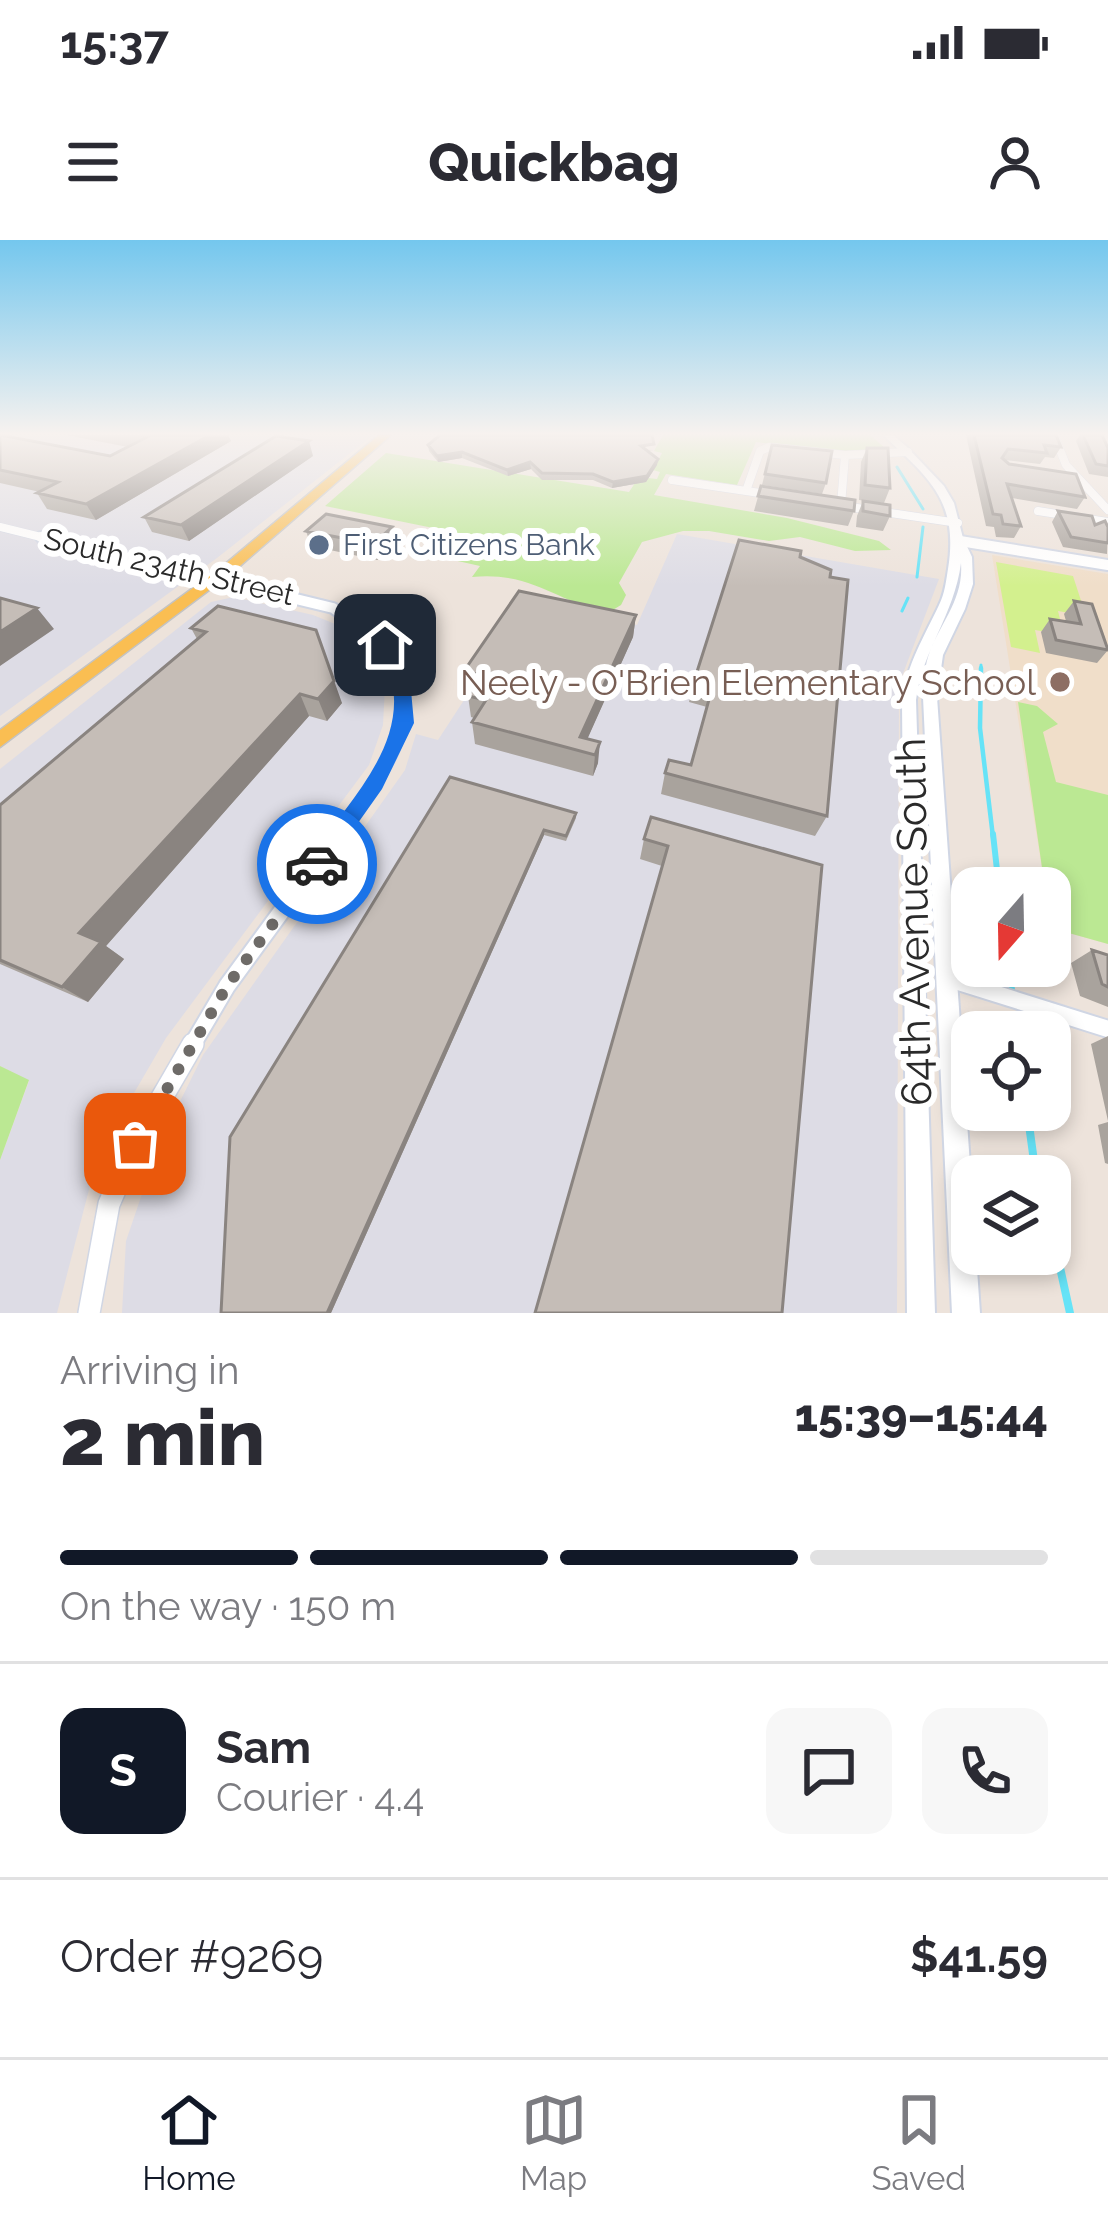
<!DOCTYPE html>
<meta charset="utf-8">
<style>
:root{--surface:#fff;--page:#f7f7f7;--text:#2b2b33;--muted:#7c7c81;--line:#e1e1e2;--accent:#111827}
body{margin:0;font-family:Raleway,sans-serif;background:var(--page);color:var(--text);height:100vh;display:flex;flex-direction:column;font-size:45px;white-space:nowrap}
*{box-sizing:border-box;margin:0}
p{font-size:39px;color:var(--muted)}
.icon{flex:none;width:66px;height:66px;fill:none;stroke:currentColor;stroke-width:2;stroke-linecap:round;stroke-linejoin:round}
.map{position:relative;height:1073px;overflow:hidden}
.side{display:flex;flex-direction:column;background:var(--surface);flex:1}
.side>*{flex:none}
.needle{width:78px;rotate:200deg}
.tools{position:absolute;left:951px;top:627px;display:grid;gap:24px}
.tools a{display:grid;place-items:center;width:120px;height:120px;border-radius:24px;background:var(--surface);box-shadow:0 6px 18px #0003;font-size:60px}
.pin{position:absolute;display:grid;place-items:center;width:102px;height:102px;color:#fff;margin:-51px;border-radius:24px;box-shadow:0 6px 18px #0006}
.courier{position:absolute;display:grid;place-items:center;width:120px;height:120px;margin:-60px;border:9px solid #1a73e8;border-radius:50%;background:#fff;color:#222;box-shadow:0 3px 15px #0007}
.summary em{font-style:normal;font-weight:800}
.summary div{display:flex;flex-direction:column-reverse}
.summary{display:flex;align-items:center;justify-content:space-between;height:204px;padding:0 60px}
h1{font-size:78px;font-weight:800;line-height:90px}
.bar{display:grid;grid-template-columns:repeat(4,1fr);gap:18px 12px;align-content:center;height:144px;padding:0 60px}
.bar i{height:15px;border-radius:9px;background:var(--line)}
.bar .current{background:var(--accent)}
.bar p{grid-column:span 4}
.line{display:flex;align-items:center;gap:30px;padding:0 60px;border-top:3px solid var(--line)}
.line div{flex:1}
.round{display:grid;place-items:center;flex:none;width:126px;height:126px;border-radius:24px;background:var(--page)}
.status{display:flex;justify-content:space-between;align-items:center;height:84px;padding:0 60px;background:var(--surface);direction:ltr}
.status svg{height:33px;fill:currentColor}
header{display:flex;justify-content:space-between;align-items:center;height:156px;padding:0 60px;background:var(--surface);font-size:54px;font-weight:800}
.dock{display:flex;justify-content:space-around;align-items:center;height:168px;border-top:3px solid var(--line);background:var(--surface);font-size:33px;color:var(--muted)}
.dock a{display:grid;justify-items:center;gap:6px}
.dock .current{color:var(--accent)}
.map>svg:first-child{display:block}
.industrial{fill:#dddce5}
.education{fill:#f0dec9}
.green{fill:#bbe893}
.pitch{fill:#d3f08e}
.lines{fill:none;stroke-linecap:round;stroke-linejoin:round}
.stream-far3{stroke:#66e3f7;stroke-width:3}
.stream-far2{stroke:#66e3f7;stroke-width:4.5}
.stream-far1{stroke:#66e3f7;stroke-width:6}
.stream{stroke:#66e3f7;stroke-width:8}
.minor-far4-casing{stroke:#d0d6e4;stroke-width:9}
.minor-far3-casing{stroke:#d0d6e4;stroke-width:14}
.minor-far2-casing{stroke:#d0d6e4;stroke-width:16}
.minor-far1-casing{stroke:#d0d6e4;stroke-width:20}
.minor-casing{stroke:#d0d6e4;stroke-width:24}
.tertiary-casing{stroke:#d0d6e4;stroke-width:4}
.primary-casing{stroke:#c3c3c3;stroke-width:3}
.minor-far4{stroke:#fff;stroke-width:8}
.minor-far3{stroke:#fff;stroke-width:10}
.minor-far2{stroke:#fff;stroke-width:14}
.minor-far1{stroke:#fff;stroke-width:16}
.minor{stroke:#fff;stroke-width:21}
.tertiary{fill:#fff;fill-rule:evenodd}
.primary{fill:#fabe52;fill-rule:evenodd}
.wall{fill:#a9a39d}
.shaded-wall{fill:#8a8480}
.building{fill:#c5bdb7;stroke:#8a8480;stroke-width:3}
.route{fill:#1a73e8}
.done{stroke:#6e6b68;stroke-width:12;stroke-dasharray:0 21.6}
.service-dot{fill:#5c6f8a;stroke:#fff;stroke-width:4.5}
.education-dot{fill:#8d6e63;stroke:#fff;stroke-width:4.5}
.labels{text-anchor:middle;stroke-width:12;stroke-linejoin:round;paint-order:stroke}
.far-service-label{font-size:30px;fill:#4e5e75;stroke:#fff;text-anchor:start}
.far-street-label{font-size:30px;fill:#2a2a2a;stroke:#fff}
.education-label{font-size:36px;fill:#785e54;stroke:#fff;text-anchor:end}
.near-street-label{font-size:42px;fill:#2a2a2a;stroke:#fff}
</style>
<div class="status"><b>15:37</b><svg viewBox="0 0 49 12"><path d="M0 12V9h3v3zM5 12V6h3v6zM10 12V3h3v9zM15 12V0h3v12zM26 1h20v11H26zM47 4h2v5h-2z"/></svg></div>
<header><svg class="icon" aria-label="menu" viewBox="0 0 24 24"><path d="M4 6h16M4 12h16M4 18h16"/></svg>Quickbag<svg class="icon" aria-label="person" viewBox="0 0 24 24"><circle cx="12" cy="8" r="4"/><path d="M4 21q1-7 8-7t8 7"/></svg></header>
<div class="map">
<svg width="1108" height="1073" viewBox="0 0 1108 1073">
<rect width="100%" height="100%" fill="#ede3db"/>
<!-- industrial -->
<path class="industrial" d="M0,195H373L217,318L0,476Z
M677,294L939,339L899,444L897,1073H122L126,1001L159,904L203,815L405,530L416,494L438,500L528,362L637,385Z
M234,357L313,375L350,390L368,410L385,446L383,485L369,525L166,798L98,915L57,1073H0V920L29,841L0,826V529L211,362Z"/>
<!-- education -->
<path class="education" d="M992,315L1108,334V704L1051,688L1050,648H1045Z"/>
<!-- green -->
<path class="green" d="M663,195H870L885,208L841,212L756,202L737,245L666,234L654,255L787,278L879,301L891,310L855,311L800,297L769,301L709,291H683L642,302L619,343L626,355L621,365L611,371C557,365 536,331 472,337L480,326L422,313L443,290L325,266L386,213L629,252L639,237L657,239L660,232L653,230L662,213L654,211Z
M1018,462L1037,466L1058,484L1043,492L1056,542L1108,555V704L1051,688L1050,648H1045Z
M0,826L29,840L0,920Z"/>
<!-- pitch -->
<path class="pitch" d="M996,322L1073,336L1086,376L1058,371L1064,395L1035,390L1040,413L1011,407Z"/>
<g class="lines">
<!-- stream-far3 -->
<path class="stream-far3" d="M897,227L923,269
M917,337L923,287
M902,371L908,358
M981,431V425"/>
<!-- stream-far2 -->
<path class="stream-far2" d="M981,428L980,488L993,597"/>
<!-- stream-far1 -->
<path class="stream-far1" d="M993,594L999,648
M1009,726L1012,750
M1016,779L1018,792"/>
<!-- stream -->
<path class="stream" d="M1027,870L1036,936
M1050,982L1070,1073"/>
<!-- minor-far4 casing -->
<g class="minor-far4-casing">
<path id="minor-far4" d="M1054,195L1066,225L1108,270
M672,240L773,255
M746,251L760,211L769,207L845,215L908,212
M837,265L958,283
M841,265L845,215
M1038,271L1108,282
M0,287L53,300"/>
</g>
<!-- minor-far3 casing -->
<g class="minor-far3-casing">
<path id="minor-far3" d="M41,297L333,368L385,405L401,431
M960,301L1108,325"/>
</g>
<!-- minor-far2 casing -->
<g class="minor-far2-casing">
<path id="minor-far2" d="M336,597C374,544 417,496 400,428"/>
</g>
<!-- minor-far1 casing -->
<g class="minor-far1-casing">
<path id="minor-far1" d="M946,738L1108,789
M191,807L227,746L338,594"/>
</g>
<!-- minor casing -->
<g class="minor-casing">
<path id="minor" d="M89,1073L109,964L135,904L193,804"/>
</g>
<!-- tertiary casing -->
<g class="tertiary-casing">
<path id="tertiary" d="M883,195H893L906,206L944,246L954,263L963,298L972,317L973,344L965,369L943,415L937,457L972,953V1014H976L980,1073H952L923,457C924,444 924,430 928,417C939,384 964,360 961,323C954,376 923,408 916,460L935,1073H907L902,460C907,424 924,397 939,365C945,353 946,341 948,329C959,261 929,238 883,195Z"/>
</g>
<!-- primary casing -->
<g class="primary-casing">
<path id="primary" d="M379,195H391L233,332L0,507V490L223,326Z"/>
</g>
<!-- minor-far4 -->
<use href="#minor-far4" class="minor-far4"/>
<!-- minor-far3 -->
<use href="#minor-far3" class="minor-far3"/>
<!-- minor-far2 -->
<use href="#minor-far2" class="minor-far2"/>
<!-- minor-far1 -->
<use href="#minor-far1" class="minor-far1"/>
<!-- minor -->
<use href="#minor" class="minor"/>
<!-- tertiary -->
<use href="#tertiary" class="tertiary"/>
<!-- primary -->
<use href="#primary" class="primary"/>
</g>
<!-- wall -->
<path class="wall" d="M0,195L110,216L128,207L66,195H228L231,201L96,280L47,269L37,253L40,252L0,243Z
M966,195H1056L1061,207L1054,218L1045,217L1040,224L1005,220L1009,224L1085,257L1077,269L1012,258L1021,286L1014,298L996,297L994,287L986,286Z
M1080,195H1102L1108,208V237L1089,234L1076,201Z
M428,205L654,210L647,211L658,219L657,225L646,242L612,248L593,240H542L531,229L508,236L462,218L438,222L429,211Z
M772,205L826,243L822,254L762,245Z
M867,208L890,248L884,263L859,260L861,222Z
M313,216L189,301L152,292L144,277Z
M761,246L854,271L848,286L754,271Z
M863,261L890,276L883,291L856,287L857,276Z
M1058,271L1095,285L1108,287L1107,314L1063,307L1052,282Z
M306,291L395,302L377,320L311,306Z
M800,317L827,576L815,596L661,554L665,533L691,525L707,467L689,462L694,441Z
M1074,361L1108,410L1097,423L1046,413L1041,392L1050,379L1066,381L1064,374Z
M218,366L342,463L327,481L309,476L106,706L124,719L88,762L0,724V565L197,399L191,388Z
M636,375L633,397L587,499L598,523L593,536L475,504L472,482L474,478L471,477L468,456L469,453H467L464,431Z
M450,537L576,573V578L566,601L544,595L331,1073H221Z
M644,599L822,625L662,626L640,619Z
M1092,710L1108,715V767L1080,756L1071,723Z
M1108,796V881L1091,804Z
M1108,882V924L1105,923L1098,885Z"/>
<!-- shaded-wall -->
<path class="shaded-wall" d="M210,195H228L231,201L96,280L86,264Z
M309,201L313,216L189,301L181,285Z
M462,212V218L438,222L437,216Z
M658,219L657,225L646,242L612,248L613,242Z
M530,222L531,229L508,236L507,230Z
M392,287L395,302L377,320L373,304Z
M37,368L54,389L0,426V392Z
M636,375L633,397L582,511L580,497Z
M316,390L342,463L327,481L318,459Z
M300,454L309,476L106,706L124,719L88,762L62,747L79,693Z
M600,502L598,523L593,536L595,515Z
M544,590V595L331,1073H327Z"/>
<!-- building -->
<path class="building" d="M0,195L110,216L147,197L139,195H210L86,264L37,253L58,242L0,230Z
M440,195H652L654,204L641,206L658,219L647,236L613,242L593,234L542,233L530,222L507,230L462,212L437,216L428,205Z
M974,195H1056L1061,207L1044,205L1047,213L1008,209L1002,218L1009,224L1076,234L1085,257L1007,244L1021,286L1003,284L1001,275L993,274Z
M1083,195H1102L1108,208V226L1096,224Z
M276,196L309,201L181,285L144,277Z
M772,205L832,211L826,243L765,234Z
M867,208H888L890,248L865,245Z
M761,246L855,260L854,271L758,256Z
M863,261L890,265V276L863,271Z
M1058,271L1092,276L1095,285L1105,281L1108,287V303L1071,297Z
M326,274L392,287L373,304L306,291Z
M739,300L801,311L800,317L831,330L830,337L848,340L827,576L665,533L669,520L691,525L713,445L694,441Z
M519,351L636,375L580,497L600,502L595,515L472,482L486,460L468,456L481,435L464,431Z
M0,358L37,368L0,392Z
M1074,361L1092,364L1108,410L1056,400L1050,379L1081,384Z
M218,366L316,390L334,441L318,459L300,454L79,693L101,702L62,747L0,720V565L206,392L191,388Z
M450,537L576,573L566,596L544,590L327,1073H221L230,897Z
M651,577L822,625L782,1073H535L668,606L644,599Z
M1092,710L1108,715V747L1102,744Z"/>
<!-- sky -->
<linearGradient id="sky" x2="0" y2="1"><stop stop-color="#74c7ee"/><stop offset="0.56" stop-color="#f7f2ef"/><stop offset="1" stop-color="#f7f2ef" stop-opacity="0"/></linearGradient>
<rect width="1108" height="346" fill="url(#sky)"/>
<!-- route -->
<path class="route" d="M385,400L409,429L414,483L382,549L324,631H309V617C356,553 427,486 377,405Z"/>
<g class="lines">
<!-- done -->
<path class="done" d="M135,904L227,746L317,624"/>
</g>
<!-- markers -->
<circle class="service-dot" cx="319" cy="305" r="12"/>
<circle class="education-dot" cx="1060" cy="442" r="12"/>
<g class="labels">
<!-- far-service labels -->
<g class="far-service-label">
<text x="343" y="315">First Citizens Bank</text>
</g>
<!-- far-street labels -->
<g class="far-street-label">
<text transform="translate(169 327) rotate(13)" y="10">South 234th Street</text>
</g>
<!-- education labels -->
<g class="education-label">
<text x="1036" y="455">Neely - O'Brien Elementary School</text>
</g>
<!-- near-street labels -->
<g class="near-street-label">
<text transform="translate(913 682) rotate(-91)" y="15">64th Avenue South</text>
</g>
</g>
</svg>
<div class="tools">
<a><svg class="needle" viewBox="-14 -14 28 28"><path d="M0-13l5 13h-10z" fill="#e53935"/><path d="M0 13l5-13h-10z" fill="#7c7c81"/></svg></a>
<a><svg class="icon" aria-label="locate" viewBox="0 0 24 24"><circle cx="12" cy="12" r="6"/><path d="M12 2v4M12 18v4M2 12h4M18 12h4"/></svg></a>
<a><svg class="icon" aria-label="layers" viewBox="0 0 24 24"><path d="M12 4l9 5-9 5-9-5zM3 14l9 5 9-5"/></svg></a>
</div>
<div class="pin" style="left:135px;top:904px;background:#ea580c"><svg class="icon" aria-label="bag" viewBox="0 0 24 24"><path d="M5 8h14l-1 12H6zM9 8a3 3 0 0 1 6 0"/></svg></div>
<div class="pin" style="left:385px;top:405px;background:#1f2937"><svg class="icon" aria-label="home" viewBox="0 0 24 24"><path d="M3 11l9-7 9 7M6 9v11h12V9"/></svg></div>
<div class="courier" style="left:317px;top:624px"><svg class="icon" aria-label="car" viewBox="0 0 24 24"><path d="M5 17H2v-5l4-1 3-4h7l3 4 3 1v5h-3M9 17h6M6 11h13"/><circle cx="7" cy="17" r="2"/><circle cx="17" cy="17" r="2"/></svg></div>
</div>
<section class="side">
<div class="summary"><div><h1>2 min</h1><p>Arriving in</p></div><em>15:39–15:44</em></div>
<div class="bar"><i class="current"></i><i class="current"></i><i class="current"></i><i></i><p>On the way · 150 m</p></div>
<div class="line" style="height:216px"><b class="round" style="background:var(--accent);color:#fff">S</b><div><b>Sam</b><p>Courier · 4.4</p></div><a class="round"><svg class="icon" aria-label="chat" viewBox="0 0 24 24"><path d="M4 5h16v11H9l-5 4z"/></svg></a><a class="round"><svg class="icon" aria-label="phone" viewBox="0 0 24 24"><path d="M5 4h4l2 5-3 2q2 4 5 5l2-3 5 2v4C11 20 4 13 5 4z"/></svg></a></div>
<div class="line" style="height:156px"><div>Order #9269</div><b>$41.59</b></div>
</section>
<nav class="dock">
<a class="current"><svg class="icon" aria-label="home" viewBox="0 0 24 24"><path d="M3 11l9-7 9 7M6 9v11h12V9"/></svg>Home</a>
<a><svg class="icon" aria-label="map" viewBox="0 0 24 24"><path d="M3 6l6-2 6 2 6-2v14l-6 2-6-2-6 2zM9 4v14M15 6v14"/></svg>Map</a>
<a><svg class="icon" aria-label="saved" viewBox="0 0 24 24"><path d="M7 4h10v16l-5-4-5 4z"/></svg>Saved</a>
</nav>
